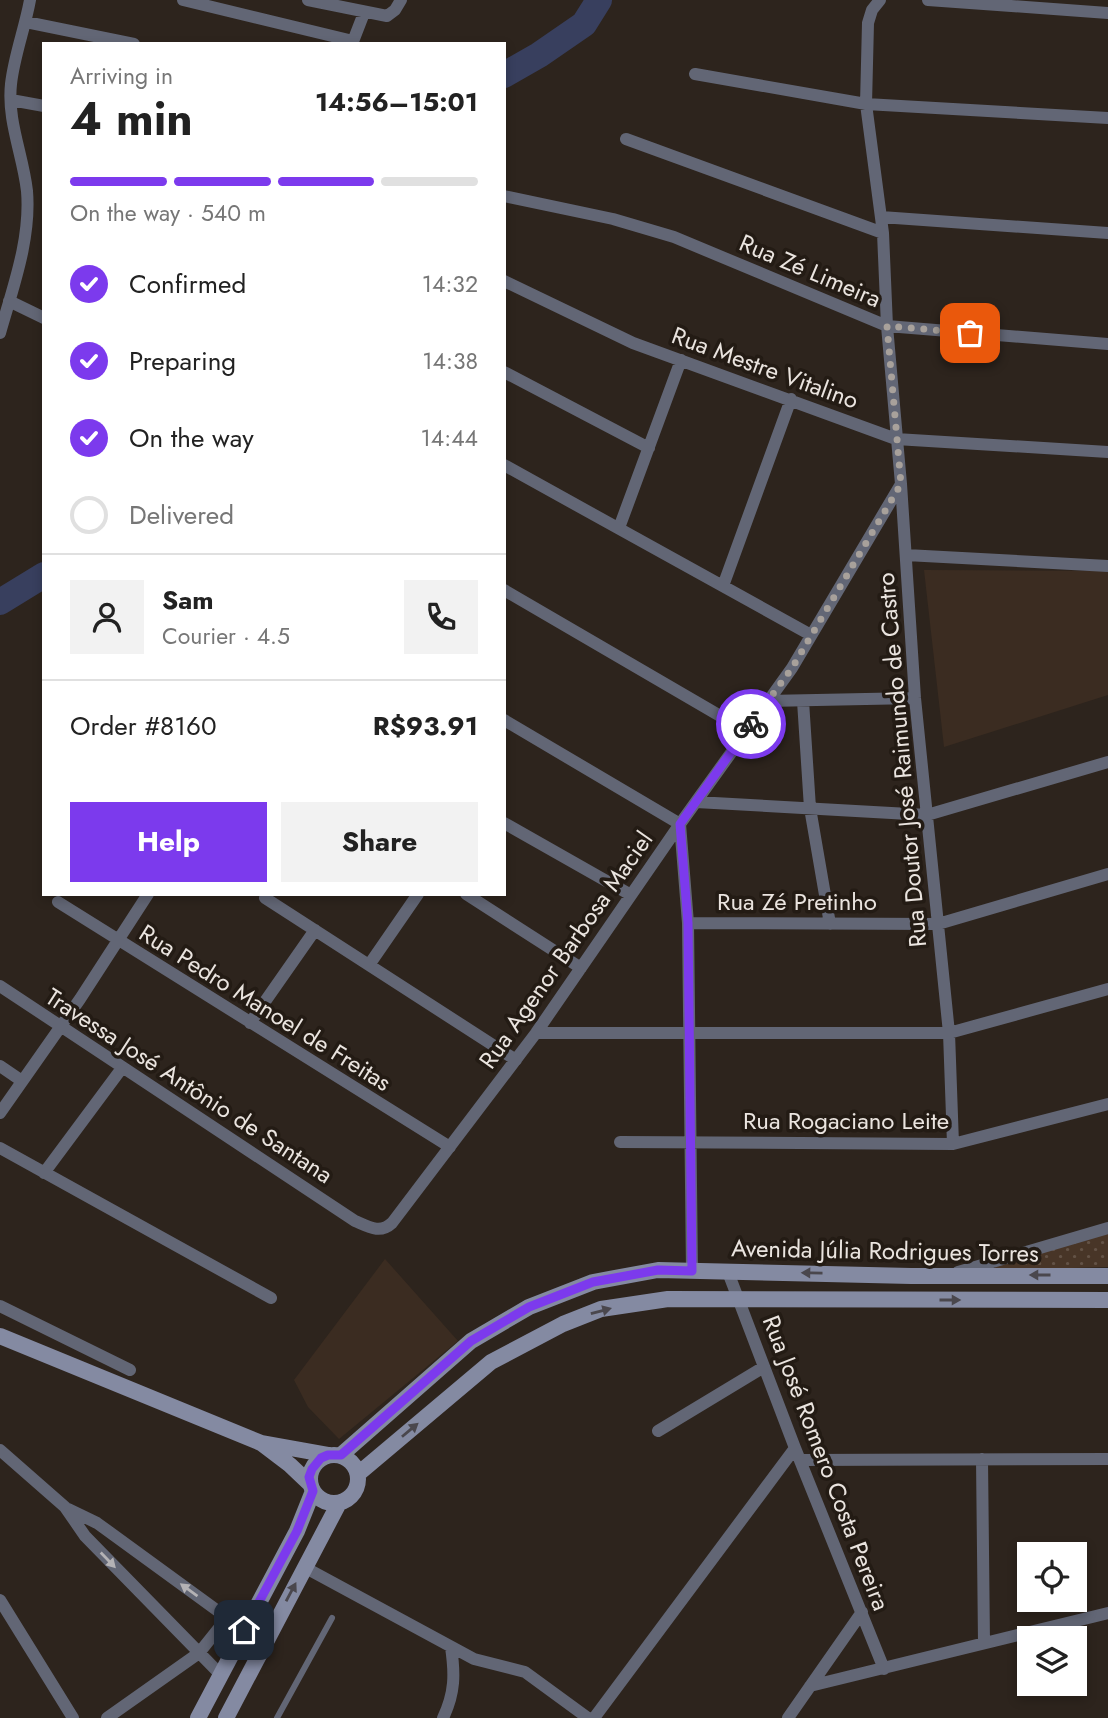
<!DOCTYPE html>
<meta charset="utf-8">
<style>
:root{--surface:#fff;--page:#f2f2f2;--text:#222;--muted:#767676;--line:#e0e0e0;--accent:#7c3aed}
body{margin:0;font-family:Jost,sans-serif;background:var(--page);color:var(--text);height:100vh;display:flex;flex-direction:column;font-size:26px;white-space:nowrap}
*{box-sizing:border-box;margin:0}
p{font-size:23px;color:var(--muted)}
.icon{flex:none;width:38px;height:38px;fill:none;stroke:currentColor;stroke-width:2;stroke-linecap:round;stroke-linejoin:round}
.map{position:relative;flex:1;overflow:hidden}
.drawer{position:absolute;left:42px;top:42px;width:464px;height:854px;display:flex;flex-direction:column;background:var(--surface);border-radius:0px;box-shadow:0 4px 10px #0003}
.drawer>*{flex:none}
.tools{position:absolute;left:1017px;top:1542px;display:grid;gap:14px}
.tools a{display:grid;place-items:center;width:70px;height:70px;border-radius:0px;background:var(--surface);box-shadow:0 4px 10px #0003;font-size:35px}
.pin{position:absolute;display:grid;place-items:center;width:60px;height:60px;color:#fff;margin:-30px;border-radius:14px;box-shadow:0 4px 10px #0006}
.courier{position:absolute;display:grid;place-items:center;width:70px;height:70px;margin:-35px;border:5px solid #7c3aed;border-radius:50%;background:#fff;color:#222;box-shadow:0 2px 9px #0007}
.head em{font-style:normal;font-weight:700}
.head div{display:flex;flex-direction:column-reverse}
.head{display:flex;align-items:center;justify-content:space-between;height:119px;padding:0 28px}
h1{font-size:46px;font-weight:700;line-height:52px}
.bar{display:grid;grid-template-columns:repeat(4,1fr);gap:10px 7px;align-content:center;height:84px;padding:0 28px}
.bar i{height:9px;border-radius:5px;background:var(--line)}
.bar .current{background:var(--accent)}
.bar p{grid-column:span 4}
.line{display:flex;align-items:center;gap:18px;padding:0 28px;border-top:2px solid var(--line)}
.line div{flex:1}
.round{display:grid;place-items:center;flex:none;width:74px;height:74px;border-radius:0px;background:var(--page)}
ol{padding:0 28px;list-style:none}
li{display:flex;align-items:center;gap:21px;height:77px}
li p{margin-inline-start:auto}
li .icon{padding:7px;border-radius:50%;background:var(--accent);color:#fff;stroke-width:4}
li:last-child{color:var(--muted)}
li i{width:38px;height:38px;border:4px solid var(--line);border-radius:50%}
.primary-button{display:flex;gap:14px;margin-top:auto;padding:14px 28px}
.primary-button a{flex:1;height:80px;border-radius:0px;background:var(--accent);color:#fff;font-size:28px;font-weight:700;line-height:80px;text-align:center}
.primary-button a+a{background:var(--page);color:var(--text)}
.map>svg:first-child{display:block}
.built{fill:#3b2c21}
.green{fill:url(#green-dots)}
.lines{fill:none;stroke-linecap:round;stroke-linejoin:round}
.river{stroke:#383f5e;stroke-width:26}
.lane{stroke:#626675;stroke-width:6}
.street{stroke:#626675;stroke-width:12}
.secondary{stroke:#848aa2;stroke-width:16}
.oneway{fill:#4a474d}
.oneway2{fill:#b4b2b5}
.done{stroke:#a8a19b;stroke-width:7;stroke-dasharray:0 12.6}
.route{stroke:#7c3aed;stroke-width:9}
.labels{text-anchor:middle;stroke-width:7;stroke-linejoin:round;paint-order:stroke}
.street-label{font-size:24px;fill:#eae4df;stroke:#231b14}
</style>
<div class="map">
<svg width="1108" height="1718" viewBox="0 0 1108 1718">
<defs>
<pattern id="green-dots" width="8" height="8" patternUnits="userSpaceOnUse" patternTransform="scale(1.75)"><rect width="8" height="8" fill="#483527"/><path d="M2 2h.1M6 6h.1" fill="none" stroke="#635246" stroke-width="1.8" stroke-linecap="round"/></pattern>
</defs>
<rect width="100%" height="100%" fill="#2d241d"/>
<!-- built -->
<path class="built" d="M924,570L1108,571V695L944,747Z
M385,1259L458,1341L339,1439L308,1407L294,1380Z"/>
<!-- green -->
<path class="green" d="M1108,1232V1267L996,1270L993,1264Z"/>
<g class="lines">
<!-- river -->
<path class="river" d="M504,75L539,55L584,24L599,0
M0,602L44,575"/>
<!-- lane -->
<path class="lane" d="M277,1718L332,1618"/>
<!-- street -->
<path class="street" d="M183,0L353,41
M308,0L387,16L395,10L401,0
M880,0L872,10L868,23L866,104L883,233L887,326L901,484L915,698L949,1033L953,1144
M928,0L1108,13
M26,22L134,44
M352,44L364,13
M695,74L866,104L1108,118
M11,100L44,106
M626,139L883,233
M504,196L613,219L674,237L887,326L1108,344
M881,217L1108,233
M504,281L633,343L896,439L1108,452
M9,301L44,318
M0,333C13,287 31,239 27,191C23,155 7,121 11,84C14,56 25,28 30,0
M504,372L649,448
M504,465L811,635
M619,528L681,360
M906,555L1108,566
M723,586L791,399
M504,590L746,731
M767,701L915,698
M803,701L810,808L830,924
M504,720L680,824L688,923L692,1271
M696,802L927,815L1108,762
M504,823L631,895
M466,894L581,968
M265,898L516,1060
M58,902L450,1147
M688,923L938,924L1108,874
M369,965L418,894
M0,986L355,1221C369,1227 380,1234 392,1223L536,1033L680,824L792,668L901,484
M250,1023L315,930
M536,1033H949L1108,989
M0,1066L22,1081
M0,1113L80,999L148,894
M620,1142L953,1144L1108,1104
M0,1148L271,1298
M44,1173L122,1068
M728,1272L795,1448L884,1669
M958,1272L1108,1228
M0,1306L130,1370
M658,1431L764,1367
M0,1450L65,1507L85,1536L221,1675
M982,1459L984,1642
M801,1460L1108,1459
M68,1509L97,1523L244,1630
M304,1567L474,1659L525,1672L588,1718
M0,1600L73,1718
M810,1686L1108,1613
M107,1718L199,1653L227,1618
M443,1718C455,1693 455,1674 451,1647
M594,1718L795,1448
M788,1718L862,1612"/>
<!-- secondary -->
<path class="secondary" d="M0,1336L261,1443L290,1465L310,1484
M262,1443L329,1455
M310 1479a24 24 0 1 1 48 0a24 24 0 1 1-48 0Z
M341,1455L471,1341L529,1307L593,1282L658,1270L911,1276H1108
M358,1474L491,1362L563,1324L601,1309L668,1299L1108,1300
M198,1718L297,1531L313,1491
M226,1718L339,1503"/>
</g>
<!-- one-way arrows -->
<defs><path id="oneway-solid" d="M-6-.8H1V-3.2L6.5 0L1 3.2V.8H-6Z" transform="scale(1.75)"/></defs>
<g class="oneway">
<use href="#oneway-solid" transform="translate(812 1273) rotate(-179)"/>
<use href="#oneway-solid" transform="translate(1040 1275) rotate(-180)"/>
<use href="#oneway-solid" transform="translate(950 1300)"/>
<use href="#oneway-solid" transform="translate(601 1311) rotate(-15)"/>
<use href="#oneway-solid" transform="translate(410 1430) rotate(-40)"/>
<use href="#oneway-solid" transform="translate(291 1592) rotate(-62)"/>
</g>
<g class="oneway2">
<use href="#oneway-solid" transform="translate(108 1560) rotate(46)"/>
<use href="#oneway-solid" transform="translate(189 1590) rotate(-144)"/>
</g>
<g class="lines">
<!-- done -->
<path class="done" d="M751,724L792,668L901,484L887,326L970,333"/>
<!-- route -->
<path class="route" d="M244,1630L297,1531L313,1491L309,1477L312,1469L321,1458L328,1455H341L471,1341L529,1307L593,1282L658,1270L692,1271L688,923L680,824L751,724"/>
</g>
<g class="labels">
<!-- street labels -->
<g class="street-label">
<text transform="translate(810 271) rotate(23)" y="8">Rua Zé Limeira</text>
<text transform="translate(765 368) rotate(20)" y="8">Rua Mestre Vitalino</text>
<text transform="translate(902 760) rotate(-95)" y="8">Rua Doutor José Raimundo de Castro</text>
<text x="797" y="910">Rua Zé Pretinho</text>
<text transform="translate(566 950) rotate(-55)" y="8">Rua Agenor Barbosa Maciel</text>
<text transform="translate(265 1008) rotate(32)" y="8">Rua Pedro Manoel de Freitas</text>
<text transform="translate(189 1086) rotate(33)" y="8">Travessa José Antônio de Santana</text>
<text x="846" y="1129">Rua Rogaciano Leite</text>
<text transform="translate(885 1251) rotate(1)" y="8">Avenida Júlia Rodrigues Torres</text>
<text transform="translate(826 1463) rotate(69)" y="8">Rua José Romero Costa Pereira</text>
</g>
</g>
</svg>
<div class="tools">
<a><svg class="icon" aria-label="locate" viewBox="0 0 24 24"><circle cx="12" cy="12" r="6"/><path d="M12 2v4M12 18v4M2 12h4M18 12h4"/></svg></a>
<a><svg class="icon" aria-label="layers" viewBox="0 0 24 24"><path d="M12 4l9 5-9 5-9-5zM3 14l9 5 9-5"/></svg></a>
</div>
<div class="pin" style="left:970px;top:333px;background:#ea580c"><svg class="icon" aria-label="bag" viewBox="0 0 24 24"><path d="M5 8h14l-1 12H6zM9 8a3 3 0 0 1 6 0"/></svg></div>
<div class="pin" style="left:244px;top:1630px;background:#1f2937"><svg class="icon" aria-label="home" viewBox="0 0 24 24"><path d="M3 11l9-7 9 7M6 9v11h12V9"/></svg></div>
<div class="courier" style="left:751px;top:724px"><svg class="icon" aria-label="bike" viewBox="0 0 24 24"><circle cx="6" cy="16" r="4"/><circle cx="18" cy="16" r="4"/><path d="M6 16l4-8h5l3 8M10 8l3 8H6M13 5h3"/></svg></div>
<section class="drawer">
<div class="head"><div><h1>4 min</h1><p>Arriving in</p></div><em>14:56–15:01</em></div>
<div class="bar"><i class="current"></i><i class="current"></i><i class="current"></i><i></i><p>On the way · 540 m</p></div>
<ol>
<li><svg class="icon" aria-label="check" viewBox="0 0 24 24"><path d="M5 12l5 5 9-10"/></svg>Confirmed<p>14:32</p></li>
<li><svg class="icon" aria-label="check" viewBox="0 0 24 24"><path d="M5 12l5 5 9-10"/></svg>Preparing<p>14:38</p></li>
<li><svg class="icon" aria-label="check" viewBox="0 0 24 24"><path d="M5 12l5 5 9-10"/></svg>On the way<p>14:44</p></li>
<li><i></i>Delivered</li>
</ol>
<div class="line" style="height:126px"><a class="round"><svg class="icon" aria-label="person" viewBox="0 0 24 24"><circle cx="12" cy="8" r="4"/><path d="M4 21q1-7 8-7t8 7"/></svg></a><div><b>Sam</b><p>Courier · 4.5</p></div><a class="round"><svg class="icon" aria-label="phone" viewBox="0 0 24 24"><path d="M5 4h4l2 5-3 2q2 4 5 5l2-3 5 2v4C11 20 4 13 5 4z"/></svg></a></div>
<div class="line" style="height:91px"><div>Order #8160</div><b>R$93.91</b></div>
<div class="primary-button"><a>Help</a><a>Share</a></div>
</section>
</div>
